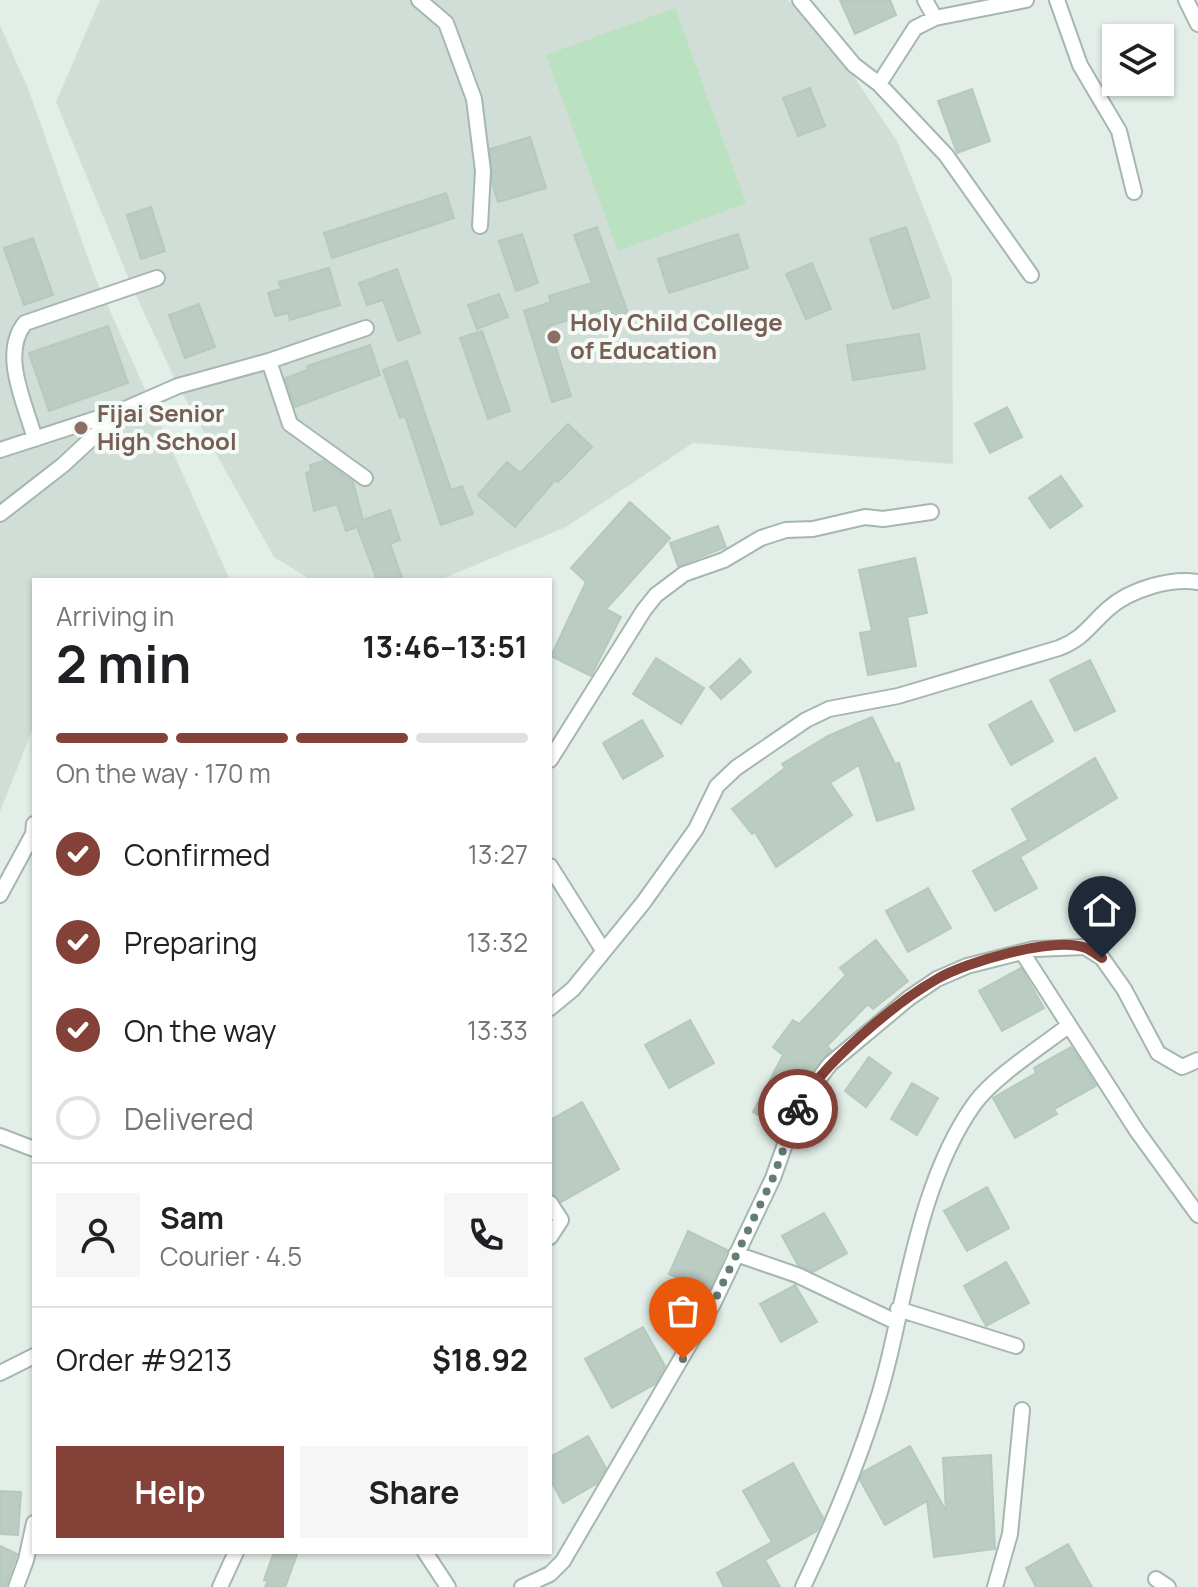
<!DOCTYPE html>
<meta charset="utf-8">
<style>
:root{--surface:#fff;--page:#f6f6f6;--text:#202124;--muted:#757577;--line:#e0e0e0;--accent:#844138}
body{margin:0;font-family:Manrope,sans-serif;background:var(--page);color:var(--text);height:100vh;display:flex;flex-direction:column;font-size:30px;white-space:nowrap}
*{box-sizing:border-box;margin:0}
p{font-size:26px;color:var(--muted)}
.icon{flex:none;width:44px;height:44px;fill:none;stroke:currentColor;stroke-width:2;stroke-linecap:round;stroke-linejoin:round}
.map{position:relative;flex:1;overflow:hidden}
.sheet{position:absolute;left:32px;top:578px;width:520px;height:976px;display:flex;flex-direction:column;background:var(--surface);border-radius:0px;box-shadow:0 2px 6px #0004}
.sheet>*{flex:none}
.buttons{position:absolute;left:1102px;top:24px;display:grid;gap:16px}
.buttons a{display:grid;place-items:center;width:72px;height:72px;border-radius:0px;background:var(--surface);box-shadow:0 2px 6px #0004;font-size:40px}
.pin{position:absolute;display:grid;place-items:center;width:68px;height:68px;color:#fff;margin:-82px -34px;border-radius:50% 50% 50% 0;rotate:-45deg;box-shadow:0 0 8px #0007}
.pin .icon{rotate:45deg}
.courier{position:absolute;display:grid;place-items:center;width:80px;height:80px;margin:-40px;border:6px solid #844138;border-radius:50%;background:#fff;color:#222;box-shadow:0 2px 10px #0007}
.overview em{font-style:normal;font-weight:700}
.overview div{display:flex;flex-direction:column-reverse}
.overview{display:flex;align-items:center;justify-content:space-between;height:136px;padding:0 24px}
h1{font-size:52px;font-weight:700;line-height:60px}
.bar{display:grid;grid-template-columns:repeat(4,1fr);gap:12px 8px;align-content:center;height:96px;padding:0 24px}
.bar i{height:10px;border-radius:6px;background:var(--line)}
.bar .on{background:var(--accent)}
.bar p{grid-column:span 4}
.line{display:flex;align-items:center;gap:20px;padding:0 24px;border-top:2px solid var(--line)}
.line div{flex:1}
.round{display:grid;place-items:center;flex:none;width:84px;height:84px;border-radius:0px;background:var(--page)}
ol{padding:0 24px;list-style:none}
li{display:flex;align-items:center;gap:24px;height:88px}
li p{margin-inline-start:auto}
li .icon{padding:8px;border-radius:50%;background:var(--accent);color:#fff;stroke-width:4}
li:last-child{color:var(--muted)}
li i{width:44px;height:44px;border:4px solid var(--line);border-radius:50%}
.cta{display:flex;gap:16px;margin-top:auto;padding:16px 24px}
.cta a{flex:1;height:92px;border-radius:0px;background:var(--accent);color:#fff;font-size:32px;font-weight:700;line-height:92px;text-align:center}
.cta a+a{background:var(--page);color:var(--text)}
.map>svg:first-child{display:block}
.built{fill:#d1ded7}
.green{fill:#bae1c0}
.building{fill:#bbccc3;stroke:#b5c9be;stroke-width:2}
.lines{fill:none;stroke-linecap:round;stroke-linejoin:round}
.minor-casing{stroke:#a5b7af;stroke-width:18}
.minor{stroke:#fff;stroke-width:14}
.done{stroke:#657e74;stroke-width:8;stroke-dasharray:0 14.4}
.route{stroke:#844138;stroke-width:10}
.education-dot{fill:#8d6e63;stroke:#f4faf6;stroke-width:3}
.labels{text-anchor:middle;stroke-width:8;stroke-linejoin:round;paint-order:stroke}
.education-label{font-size:24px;font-weight:bold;fill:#785e54;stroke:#f4faf6;text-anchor:start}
</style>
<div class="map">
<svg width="1198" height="1587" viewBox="0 0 1198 1587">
<rect width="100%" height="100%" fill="#e3eee8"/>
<!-- built -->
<path class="built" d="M100,0H787L816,20L897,141L952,279L953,464L693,443L566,527L440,580H311L274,557L178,386L133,289L56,102Z
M0,25L29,91L94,275L230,580H34V726L0,812Z"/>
<!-- green -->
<path class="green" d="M675,8L746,203L618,251L546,55Z"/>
<!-- building -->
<path class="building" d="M840,0H890L896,15L855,34Z
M810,88L825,126L798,136L783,98Z
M972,89L990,141L957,153L938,101Z
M530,137L546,188L498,202L492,183L490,149Z
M446,193L454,218L332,258L324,233Z
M151,207L165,251L141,259L127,215Z
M597,227L629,316L607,325L601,310L549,326L571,396L552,402L524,311L551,302L549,296L592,283L574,235Z
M906,227L929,297L893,309L870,239Z
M522,234L538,283L516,291L499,241Z
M738,234L748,268L669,293L658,259Z
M33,238L53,295L24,305L4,248Z
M812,263L831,309L806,319L786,274Z
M329,268L340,305L290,320L288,313L275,316L268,293L281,289L279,282Z
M397,269L420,333L398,341L383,300L367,305L359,283Z
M499,294L508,317L477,329L468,305Z
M199,304L215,347L185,358L169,315Z
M108,326L128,383L49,411L29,353Z
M482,331L510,411L488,419L460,338Z
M919,334L925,369L853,380L847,345Z
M370,345L380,375L295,407L285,378L308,370L307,366Z
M407,361L451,490L462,486L473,514L441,525L405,416L400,418L383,370Z
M1007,407L1022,437L990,453L975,424Z
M568,424L592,447L558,482L555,480L515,527L478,495L507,462L520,473Z
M324,461L353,482L363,520L390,510L400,540L390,544L403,580H377L357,527L346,531L337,504L314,511L306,473L311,471L310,465Z
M1061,476L1082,506L1050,528L1029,498Z
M630,502L670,538L606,609L621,617L591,676L551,656L586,582L571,568Z
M718,526L726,547L678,566L670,543Z
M915,558L927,613L907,617L916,666L868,675L860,633L872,631L859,570Z
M656,658L704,688L681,724L633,694Z
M740,659L751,672L721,699L710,687Z
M1090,660L1115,711L1075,731L1050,680Z
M1031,701L1053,741L1011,765L989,725Z
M872,717L895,764L899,763L914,809L877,821L859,765L830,783L852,815L776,867L755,832L752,834L732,809L785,768L782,764L828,736Z
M642,720L663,756L623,779L603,743Z
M1095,758L1117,798L1020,857L1037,888L995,911L973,871L1028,840L1012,809Z
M928,888L951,928L908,952L886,911Z
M876,940L908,981L873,1009L868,1004L827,1046L831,1050L791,1099L780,1127L753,1112L783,1055L773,1047L793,1020L799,1024L846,975L840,968Z
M1021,968L1044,1008L1002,1031L979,991Z
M690,1020L714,1063L669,1088L645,1045Z
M1071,1047L1096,1086L1054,1109L1057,1114L1015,1138L993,1098L1036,1073L1034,1068Z
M869,1057L891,1073L866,1107L845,1091Z
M912,1083L938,1098L917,1135L891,1119Z
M582,1102L619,1169L561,1202L550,1192V1120Z
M987,1187L1009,1228L967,1251L944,1211Z
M824,1213L847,1253L813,1272L798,1265L782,1236Z
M688,1231L727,1250L708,1292L669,1274Z
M1006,1262L1029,1303L986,1326L964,1286Z
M795,1285L817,1322L781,1342L760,1304Z
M643,1327L665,1366L655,1384L612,1408L585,1359Z
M588,1436L606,1468L596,1484L563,1503L550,1479V1457Z
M910,1446L946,1511L943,1458L991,1455L995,1549L934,1557L927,1501L885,1525L860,1480L863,1472Z
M793,1463L823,1518L817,1531L765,1560L780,1587H724L717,1573L772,1542L743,1491Z
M0,1491L21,1492L18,1535L0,1534Z
M1068,1544L1092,1587H1036L1026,1568Z
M0,1546L17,1554L5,1587H0Z
M274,1552H298L285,1587H265L268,1581L264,1580Z"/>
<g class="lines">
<!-- minor casing -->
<g class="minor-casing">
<path id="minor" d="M419,0L446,23L474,99L483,171L480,226
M800,0L854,65L879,84L946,155L1031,275
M925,0L935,18
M1057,0L1080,65L1119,131L1134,192
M1186,0L1198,24
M879,84L915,28L935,18L1026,0
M269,361L290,424L365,478
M35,439C25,403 0,354 25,323L157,278
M0,450L123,410L178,386L269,361L366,328
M0,514L63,465L118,414
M550,760L644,610L656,595L684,574L724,560L761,538L786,530L813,529L865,517L883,519L931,512
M550,866L603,950
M0,895L33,834L34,824
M1022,952L1137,1131L1198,1215
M550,1008L573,989L643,903L696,829L717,786L736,768L806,720L829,709L898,696L1059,648C1083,639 1090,625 1108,609C1130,589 1170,578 1198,582
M0,1136L34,1149
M550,1203L561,1220L550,1237
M736,1254L797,1275L894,1321
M898,1309L1016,1346
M0,1373L34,1356
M425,1552L448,1587
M1156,1579L1168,1587
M16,1587L26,1560L34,1523
M220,1587L236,1552
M522,1587L550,1574L563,1561L713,1304L773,1178L799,1105L830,1064L909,998L937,979L967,966L1034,949L1085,947L1102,958L1124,989L1158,1053L1182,1067L1198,1060
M803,1587C837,1515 872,1432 890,1354C909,1273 925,1172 975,1103C995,1076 1041,1047 1068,1026
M995,1587L1010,1534L1022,1410"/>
</g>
<!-- minor -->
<use href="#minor" class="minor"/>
</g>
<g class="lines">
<!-- done -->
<path class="done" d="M683,1359L713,1304L773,1178L798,1109"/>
<!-- route -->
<path class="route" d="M798,1109C819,1066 895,1003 937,979C966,962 1054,936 1086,948C1091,950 1097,955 1102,958"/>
</g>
<!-- markers -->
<g class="education-dot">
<circle cx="554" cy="337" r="8"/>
<circle cx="81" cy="428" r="8"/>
</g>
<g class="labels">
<!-- education labels -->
<g class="education-label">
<text x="570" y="331">Holy Child College<tspan x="570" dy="28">of Education</tspan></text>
<text x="97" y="422">Fijai Senior<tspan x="97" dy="28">High School</tspan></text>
</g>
</g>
</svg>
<div class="buttons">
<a><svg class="icon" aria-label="layers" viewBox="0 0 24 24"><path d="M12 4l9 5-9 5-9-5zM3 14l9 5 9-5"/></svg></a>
</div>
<div class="pin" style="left:683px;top:1359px;background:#ea580c"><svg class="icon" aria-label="bag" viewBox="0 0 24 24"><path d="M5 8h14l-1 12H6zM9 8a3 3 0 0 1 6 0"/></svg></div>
<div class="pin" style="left:1102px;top:958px;background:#1f2937"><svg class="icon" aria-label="home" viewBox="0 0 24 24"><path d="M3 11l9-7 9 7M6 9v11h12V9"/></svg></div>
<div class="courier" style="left:798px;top:1109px"><svg class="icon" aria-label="bike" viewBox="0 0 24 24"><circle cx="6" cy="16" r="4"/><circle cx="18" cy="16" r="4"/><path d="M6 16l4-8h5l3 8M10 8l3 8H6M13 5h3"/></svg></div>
<section class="sheet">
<div class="overview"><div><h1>2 min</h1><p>Arriving in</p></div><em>13:46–13:51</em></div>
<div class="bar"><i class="on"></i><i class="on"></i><i class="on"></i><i></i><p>On the way · 170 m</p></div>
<ol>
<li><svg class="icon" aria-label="check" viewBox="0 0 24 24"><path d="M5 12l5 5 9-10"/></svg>Confirmed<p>13:27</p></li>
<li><svg class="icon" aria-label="check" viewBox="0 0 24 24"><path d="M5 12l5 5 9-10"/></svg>Preparing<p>13:32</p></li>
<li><svg class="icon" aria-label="check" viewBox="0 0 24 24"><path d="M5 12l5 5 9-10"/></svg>On the way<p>13:33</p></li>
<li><i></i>Delivered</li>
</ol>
<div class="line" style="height:144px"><a class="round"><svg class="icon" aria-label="person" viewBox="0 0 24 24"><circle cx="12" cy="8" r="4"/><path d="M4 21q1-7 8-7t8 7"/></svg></a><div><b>Sam</b><p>Courier · 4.5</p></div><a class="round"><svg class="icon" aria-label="phone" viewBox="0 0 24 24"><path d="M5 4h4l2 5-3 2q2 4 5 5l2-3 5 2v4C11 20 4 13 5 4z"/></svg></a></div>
<div class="line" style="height:104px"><div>Order #9213</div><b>$18.92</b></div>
<div class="cta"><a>Help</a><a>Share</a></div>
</section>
</div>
